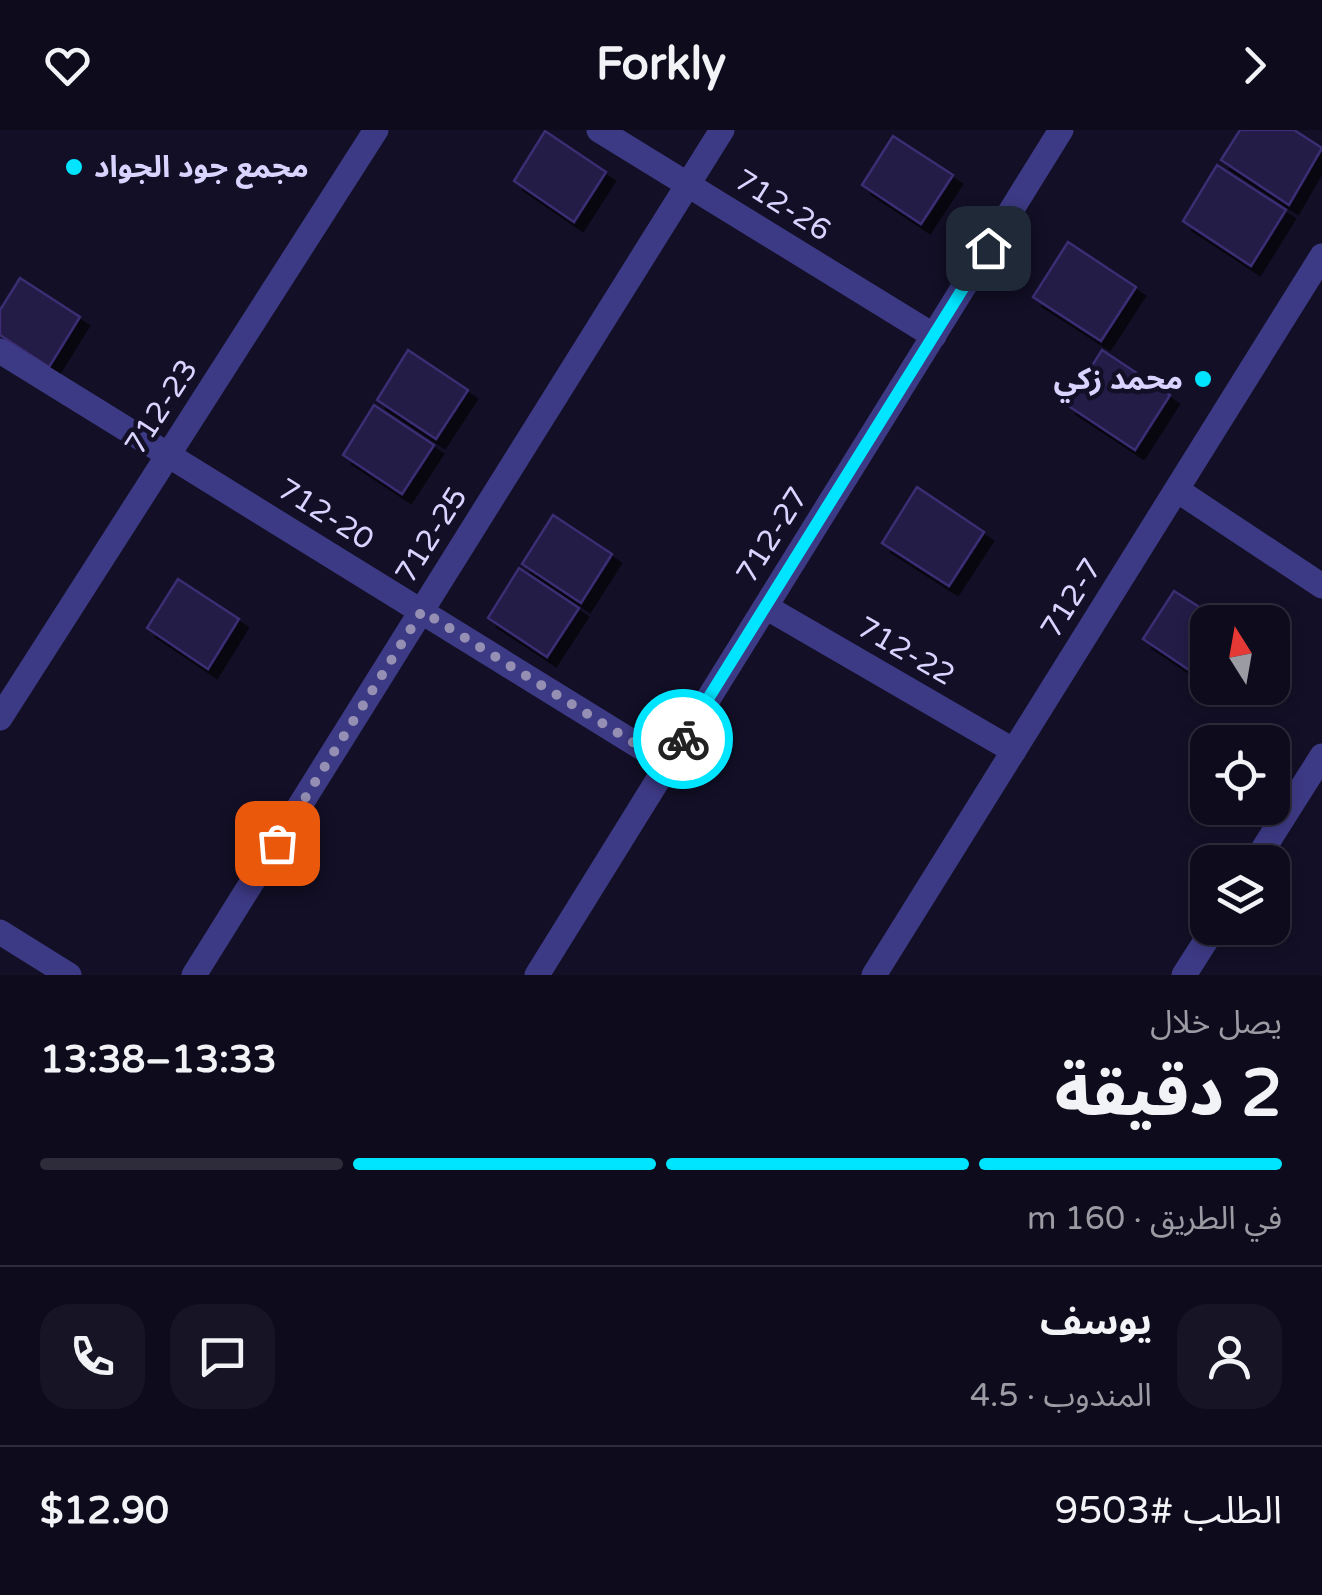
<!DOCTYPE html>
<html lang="ar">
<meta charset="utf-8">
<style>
:root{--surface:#0e0b1c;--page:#171425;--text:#f1f3f6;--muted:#9b9ba3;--line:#2e2b3b;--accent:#00e5ff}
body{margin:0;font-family:"Varela Round","Noto Sans Arabic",sans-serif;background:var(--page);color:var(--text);direction:rtl;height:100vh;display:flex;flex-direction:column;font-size:38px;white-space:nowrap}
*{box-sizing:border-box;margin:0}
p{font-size:32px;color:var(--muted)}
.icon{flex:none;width:55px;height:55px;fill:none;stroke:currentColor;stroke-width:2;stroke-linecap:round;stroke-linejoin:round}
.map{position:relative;height:845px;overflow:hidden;direction:ltr}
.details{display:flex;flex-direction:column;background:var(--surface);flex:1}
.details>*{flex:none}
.needle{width:65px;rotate:349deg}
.buttons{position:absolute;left:1190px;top:475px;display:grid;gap:20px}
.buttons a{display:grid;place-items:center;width:100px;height:100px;border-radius:20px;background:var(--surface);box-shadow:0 5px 15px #0003,0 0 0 2px var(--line);font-size:50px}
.pin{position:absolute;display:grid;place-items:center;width:85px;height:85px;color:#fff;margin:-42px;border-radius:20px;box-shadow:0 5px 15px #0006}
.courier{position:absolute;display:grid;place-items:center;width:100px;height:100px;margin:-50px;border:8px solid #00e5ff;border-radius:50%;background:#fff;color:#222;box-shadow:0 2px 12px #0007}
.head em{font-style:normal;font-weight:800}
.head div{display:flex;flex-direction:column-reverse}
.head{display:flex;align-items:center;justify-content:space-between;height:170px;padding:0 40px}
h1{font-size:65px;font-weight:800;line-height:75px}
.bar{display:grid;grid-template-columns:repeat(4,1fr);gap:15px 10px;align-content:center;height:120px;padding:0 40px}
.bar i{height:12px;border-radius:8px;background:var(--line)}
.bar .on{background:var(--accent)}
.bar p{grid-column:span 4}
.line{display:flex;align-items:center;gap:25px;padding:0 40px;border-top:2px solid var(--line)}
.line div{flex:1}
.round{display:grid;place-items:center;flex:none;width:105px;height:105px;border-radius:30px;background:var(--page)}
header{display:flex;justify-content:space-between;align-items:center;height:130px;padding:0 40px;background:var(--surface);font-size:45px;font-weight:800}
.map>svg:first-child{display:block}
.building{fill:#241b47;stroke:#3b2d73;stroke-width:2.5;filter:url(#shadow)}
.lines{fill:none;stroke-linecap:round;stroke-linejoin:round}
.minor{stroke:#3d3a85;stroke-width:25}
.done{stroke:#948fb3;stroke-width:10;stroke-dasharray:0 18}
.route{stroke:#00e5ff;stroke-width:12}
.poi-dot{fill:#00e5ff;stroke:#130f26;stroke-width:4}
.labels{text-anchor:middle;stroke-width:9;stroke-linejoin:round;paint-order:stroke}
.poi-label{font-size:30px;font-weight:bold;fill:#d9d4ff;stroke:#130f26;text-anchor:start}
.street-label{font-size:30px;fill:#d9d4ff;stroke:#130f26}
</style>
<header><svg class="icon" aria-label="forward" viewBox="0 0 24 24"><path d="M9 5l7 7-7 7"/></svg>Forkly<svg class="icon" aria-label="heart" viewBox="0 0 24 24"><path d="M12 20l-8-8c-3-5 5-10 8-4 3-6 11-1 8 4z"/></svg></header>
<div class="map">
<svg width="1322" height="845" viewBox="0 0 1322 845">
<defs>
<filter id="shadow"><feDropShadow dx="9" dy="9" stdDeviation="0" flood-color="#0009"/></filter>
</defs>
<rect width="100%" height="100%" fill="#130f26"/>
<!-- building -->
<path class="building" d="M1240,0H1294L1322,18L1289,75L1221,30Z
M545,1L606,42L574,92L514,51Z
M893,6L953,45L921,94L862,55Z
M1217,35L1286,80L1251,136L1183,91Z
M1068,112L1136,157L1101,211L1033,167Z
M20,148L80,187L49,237L0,205V180Z
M408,220L468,260L436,309L377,270Z
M1102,220L1170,265L1135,320L1067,275Z
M374,275L434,315L402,364L343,325Z
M917,357L984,402L949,456L882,413Z
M553,385L612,424L581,473L522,434Z
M519,438L579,478L547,527L488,488Z
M178,449L239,489L208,539L147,498Z
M1174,461L1223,492H1208V544L1204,550L1143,509Z"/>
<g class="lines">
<!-- minor -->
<path class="minor" d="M599,0L934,206
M0,221L668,634
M1177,360L1322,456
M766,477L1014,621
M0,588L376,0
M1255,732L1322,626
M0,802L69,845
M194,845L722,0
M537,845L1061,0
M874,845L1322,126
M1184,845L1214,798"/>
</g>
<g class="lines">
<!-- done -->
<path class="done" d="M277,713L422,481L668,634L683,609"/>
<!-- route -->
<path class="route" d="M683,609L988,118"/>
</g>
<!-- markers -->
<g class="poi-dot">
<circle cx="74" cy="37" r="10"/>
<circle cx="1203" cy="249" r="10"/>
</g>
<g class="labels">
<!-- poi labels -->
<g class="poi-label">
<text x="94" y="47">مجمع جود الجواد</text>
<text x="1183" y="259" text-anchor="end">محمد زكي</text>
</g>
<!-- street labels -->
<g class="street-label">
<text transform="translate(783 75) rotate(32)" y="10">712-26</text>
<text transform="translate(161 277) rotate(-57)" y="10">712-23</text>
<text transform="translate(326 384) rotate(32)" y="10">712-20</text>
<text transform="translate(431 405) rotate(-58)" y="10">712-25</text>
<text transform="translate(772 405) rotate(-58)" y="10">712-27</text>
<text transform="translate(1071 468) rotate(-58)" y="10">712-7</text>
<text transform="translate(906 521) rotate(30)" y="10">712-22</text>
</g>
</g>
</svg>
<div class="buttons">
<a><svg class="needle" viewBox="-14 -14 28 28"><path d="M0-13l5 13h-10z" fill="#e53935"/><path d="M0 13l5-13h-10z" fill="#9b9ba3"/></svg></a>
<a><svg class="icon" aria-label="locate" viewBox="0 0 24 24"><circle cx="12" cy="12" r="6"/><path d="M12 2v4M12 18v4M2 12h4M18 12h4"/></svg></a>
<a><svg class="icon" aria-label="layers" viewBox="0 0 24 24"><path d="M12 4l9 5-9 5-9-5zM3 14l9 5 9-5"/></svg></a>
</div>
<div class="pin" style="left:277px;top:713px;background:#ea580c"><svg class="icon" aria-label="bag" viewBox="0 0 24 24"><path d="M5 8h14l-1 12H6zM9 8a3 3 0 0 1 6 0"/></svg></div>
<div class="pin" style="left:988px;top:118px;background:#1f2937"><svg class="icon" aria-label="home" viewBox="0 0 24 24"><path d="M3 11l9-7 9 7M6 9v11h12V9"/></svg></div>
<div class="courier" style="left:683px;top:609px"><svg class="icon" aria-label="bike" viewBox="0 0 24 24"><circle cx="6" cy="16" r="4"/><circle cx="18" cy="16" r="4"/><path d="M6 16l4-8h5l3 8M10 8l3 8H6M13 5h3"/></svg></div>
</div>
<section class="details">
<div class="head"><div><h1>2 دقيقة</h1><p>يصل خلال</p></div><em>13:33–13:38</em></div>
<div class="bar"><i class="on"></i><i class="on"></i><i class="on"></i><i></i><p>في الطريق · 160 m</p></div>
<div class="line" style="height:180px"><a class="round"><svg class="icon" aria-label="person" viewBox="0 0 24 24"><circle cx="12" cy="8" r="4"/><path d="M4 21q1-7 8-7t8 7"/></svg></a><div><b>يوسف</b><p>المندوب · 4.5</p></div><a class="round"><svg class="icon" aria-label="chat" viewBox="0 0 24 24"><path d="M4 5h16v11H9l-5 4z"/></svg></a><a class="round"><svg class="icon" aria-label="phone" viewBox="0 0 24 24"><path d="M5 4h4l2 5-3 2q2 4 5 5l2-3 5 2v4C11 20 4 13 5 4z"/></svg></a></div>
<div class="line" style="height:130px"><div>الطلب #9503</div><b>$12.90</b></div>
</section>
